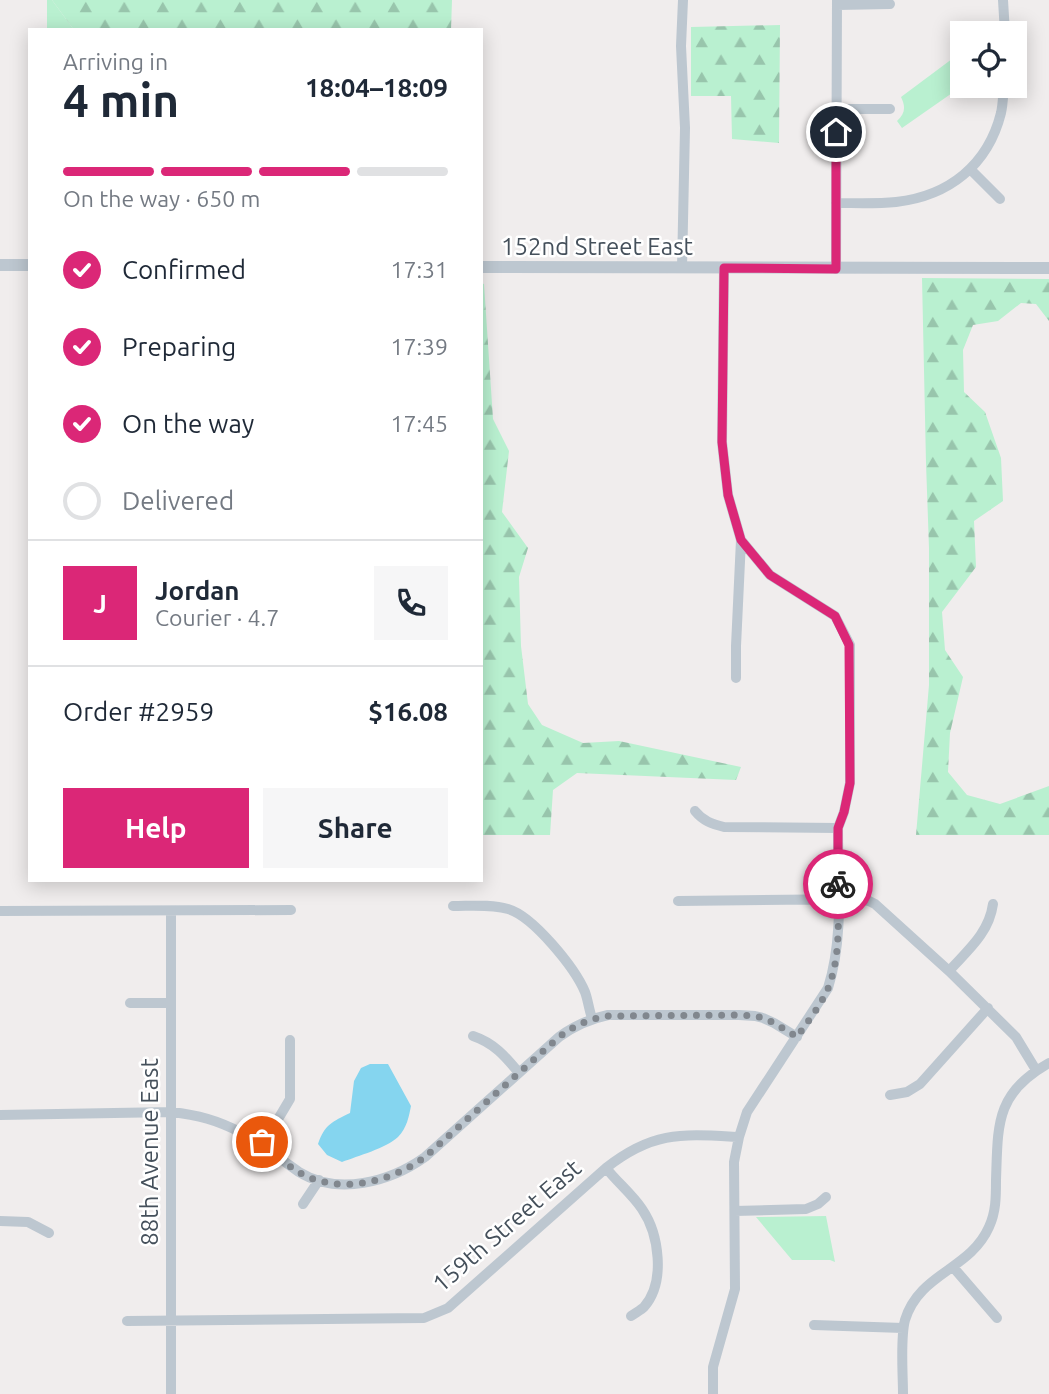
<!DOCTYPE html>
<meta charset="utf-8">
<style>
:root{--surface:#fff;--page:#f6f6f7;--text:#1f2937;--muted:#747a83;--line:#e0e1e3;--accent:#db2777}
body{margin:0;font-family:Ubuntu,sans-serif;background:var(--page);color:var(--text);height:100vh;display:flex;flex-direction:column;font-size:26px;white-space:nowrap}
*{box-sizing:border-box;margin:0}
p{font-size:23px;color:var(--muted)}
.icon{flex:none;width:38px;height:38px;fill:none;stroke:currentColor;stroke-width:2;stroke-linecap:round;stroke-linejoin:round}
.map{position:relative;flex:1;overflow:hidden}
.sheet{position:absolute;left:28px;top:28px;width:455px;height:854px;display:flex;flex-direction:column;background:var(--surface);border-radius:0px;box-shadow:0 4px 18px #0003}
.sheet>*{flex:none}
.tools{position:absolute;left:950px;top:21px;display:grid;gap:14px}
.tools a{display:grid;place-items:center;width:77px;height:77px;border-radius:0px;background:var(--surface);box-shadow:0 4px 18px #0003;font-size:35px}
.pin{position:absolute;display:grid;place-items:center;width:60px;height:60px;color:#fff;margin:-30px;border:4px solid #fff;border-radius:50%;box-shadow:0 2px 7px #0007}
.courier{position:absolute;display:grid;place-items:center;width:70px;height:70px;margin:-35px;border:5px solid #db2777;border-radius:50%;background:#fff;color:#222;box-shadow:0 2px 9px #0007}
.overview em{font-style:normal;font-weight:700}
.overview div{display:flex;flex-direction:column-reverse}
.overview{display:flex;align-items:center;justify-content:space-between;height:119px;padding:0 35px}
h1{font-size:46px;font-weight:700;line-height:52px}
.bar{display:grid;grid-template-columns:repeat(4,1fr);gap:10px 7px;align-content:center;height:84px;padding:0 35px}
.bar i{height:9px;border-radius:5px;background:var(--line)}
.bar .on{background:var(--accent)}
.bar p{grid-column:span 4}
.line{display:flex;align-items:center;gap:18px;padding:0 35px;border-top:2px solid var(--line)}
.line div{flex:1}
.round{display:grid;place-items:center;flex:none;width:74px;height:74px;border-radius:0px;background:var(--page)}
ol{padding:0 35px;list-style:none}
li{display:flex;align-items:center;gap:21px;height:77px}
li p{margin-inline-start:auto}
li .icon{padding:7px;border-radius:50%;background:var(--accent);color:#fff;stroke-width:4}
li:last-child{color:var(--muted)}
li i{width:38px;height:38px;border:4px solid var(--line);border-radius:50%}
.action{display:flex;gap:14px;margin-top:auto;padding:14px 35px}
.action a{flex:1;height:80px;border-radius:0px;background:var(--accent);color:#fff;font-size:28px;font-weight:700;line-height:80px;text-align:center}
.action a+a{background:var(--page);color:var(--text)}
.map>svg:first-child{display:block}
.green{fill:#b9f0d0}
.forest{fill:url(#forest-firs)}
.water{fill:#85d5ef}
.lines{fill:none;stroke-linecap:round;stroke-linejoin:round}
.minor{stroke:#bdc7d0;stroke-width:10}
.tertiary{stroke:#bdc7d0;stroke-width:12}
.done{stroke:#81878e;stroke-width:7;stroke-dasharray:0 12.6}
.route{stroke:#db2777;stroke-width:9}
.labels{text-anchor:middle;stroke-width:5;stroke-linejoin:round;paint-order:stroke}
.street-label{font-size:24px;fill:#45505b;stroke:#fff}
</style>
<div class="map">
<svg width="1049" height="1394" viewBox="0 0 1049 1394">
<defs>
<pattern id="forest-firs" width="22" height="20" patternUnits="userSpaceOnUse" patternTransform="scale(1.75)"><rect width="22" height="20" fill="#b9f0d0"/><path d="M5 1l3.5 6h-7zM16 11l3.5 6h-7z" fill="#98c5ac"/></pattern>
</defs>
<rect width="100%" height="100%" fill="#f0eded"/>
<!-- green -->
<path class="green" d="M47,0H52L74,30H47Z
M956,56L955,91L902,128L897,121C905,114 906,107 901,97Z
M826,1216L835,1262L830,1260H792L756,1217Z"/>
<!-- forest -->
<path class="forest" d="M52,0H452L451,30H74Z
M780,25L779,143L732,139L731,96H691V27Z
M922,278L1049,279V321L1036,304L1021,303L998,321L973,325L963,350L964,392L985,412L1001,458L1003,501L974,521L976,567L942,612L945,650L963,677L950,733L948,772L967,795L1000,804L1049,786V835H916L929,685V548L926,463Z
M481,283L484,284L493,419L509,451L502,512L528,548L519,577L521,646L528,704L542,725L583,743L619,741L741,767L736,780L577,773L553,790L550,835H481Z"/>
<!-- water -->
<path class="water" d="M370,1064H388L411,1106C409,1116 407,1128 398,1137C386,1148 358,1156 342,1162L327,1155L318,1144C325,1124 332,1122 350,1113L354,1081L361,1068Z"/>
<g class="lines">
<!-- minor -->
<path class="minor" d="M1003,0L1005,33
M837,5L890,4
M837,109H890
M971,170L1000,199
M836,203C856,203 876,204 896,202C949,196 988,165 1001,113C1003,104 1003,95 1004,86
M682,268L685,128L681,46L683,0
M724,268L722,442L728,495L741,540L736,646V678
M836,269L837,0
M695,811C703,821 712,824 724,827L838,828
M678,901L858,899L869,901L875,904L949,971L1016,1037L1036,1070
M453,906C471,906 491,904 508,909C533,916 575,968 585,992C588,1000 589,1010 592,1018
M0,911L291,910
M171,911V1394
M949,971C968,950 989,933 993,904
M130,1003H171
M473,1036C494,1043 505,1056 519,1073
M890,1095L907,1092L920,1084L988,1008
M0,1115L171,1112C198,1115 217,1120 242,1133C248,1136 256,1138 262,1141C266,1144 269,1149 273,1152C281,1159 290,1166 299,1172C338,1196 390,1182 425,1157L559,1037C575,1025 589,1019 608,1015H739L755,1016L763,1018L774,1023L797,1037
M262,1142L268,1136L290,1099V1040
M606,1168C617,1182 632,1194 642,1209C659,1234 666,1282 644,1307C641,1310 635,1313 631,1316
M303,1204L319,1180
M735,1211L806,1209L818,1204L826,1197
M0,1221L28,1222L49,1233
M953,1267L997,1318
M127,1321L424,1318L448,1308L606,1168C653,1131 681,1134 739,1137
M814,1325L903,1328
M713,1394V1367L735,1289L734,1162L739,1137L747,1112L828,988C844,937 838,881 838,828L844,812L850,783V645L835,616L770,575L741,540
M903,1394C903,1373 900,1339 905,1320C919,1273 970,1270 989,1227C996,1212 996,1197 996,1180C998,1125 995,1093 1049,1063"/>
<!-- tertiary -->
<path class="tertiary" d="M0,265H30
M481,267L1049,268"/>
</g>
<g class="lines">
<!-- done -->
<path class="done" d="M262,1142C274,1153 286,1165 300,1173C340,1195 391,1182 425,1157L559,1037C575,1025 589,1019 608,1016L739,1015L755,1016L763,1018L774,1023L797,1037C808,1021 822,1004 829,986C841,954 838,917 838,884"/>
<!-- route -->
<path class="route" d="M836,132V269L724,268L722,442L728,495L741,540L770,575L835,616L849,645L850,783L844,812L838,828V884"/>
</g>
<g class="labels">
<!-- street labels -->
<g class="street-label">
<text x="597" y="255">152nd Street East</text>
<text transform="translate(150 1152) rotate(-90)" y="8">88th Avenue East</text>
<text transform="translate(507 1226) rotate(-41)" y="8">159th Street East</text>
</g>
</g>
</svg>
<div class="tools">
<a><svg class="icon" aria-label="locate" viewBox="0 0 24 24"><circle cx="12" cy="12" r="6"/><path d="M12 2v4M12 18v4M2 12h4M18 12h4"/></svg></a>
</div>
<div class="pin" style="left:262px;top:1142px;background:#ea580c"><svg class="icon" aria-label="bag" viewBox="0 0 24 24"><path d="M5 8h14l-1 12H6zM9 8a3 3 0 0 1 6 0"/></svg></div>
<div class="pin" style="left:836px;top:132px;background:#1f2937"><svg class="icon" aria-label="home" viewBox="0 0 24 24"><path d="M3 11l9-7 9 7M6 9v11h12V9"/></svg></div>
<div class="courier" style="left:838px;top:884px"><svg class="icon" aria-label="bike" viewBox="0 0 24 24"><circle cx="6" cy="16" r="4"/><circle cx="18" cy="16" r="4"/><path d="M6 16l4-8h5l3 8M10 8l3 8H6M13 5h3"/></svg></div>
<section class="sheet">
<div class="overview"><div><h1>4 min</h1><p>Arriving in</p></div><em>18:04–18:09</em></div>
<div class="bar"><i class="on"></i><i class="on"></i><i class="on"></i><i></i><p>On the way · 650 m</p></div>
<ol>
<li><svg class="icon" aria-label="check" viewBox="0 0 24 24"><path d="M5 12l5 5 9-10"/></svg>Confirmed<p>17:31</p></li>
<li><svg class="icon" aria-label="check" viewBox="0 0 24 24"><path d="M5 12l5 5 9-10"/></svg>Preparing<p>17:39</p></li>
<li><svg class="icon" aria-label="check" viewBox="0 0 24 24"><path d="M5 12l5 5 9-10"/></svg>On the way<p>17:45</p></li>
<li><i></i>Delivered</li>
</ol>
<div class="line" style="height:126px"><b class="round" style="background:var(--accent);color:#fff">J</b><div><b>Jordan</b><p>Courier · 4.7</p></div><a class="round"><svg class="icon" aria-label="phone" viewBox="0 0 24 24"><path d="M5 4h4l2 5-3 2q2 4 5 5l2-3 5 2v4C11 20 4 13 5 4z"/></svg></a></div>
<div class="line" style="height:91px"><div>Order #2959</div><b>$16.08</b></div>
<div class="action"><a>Help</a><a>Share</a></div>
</section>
</div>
